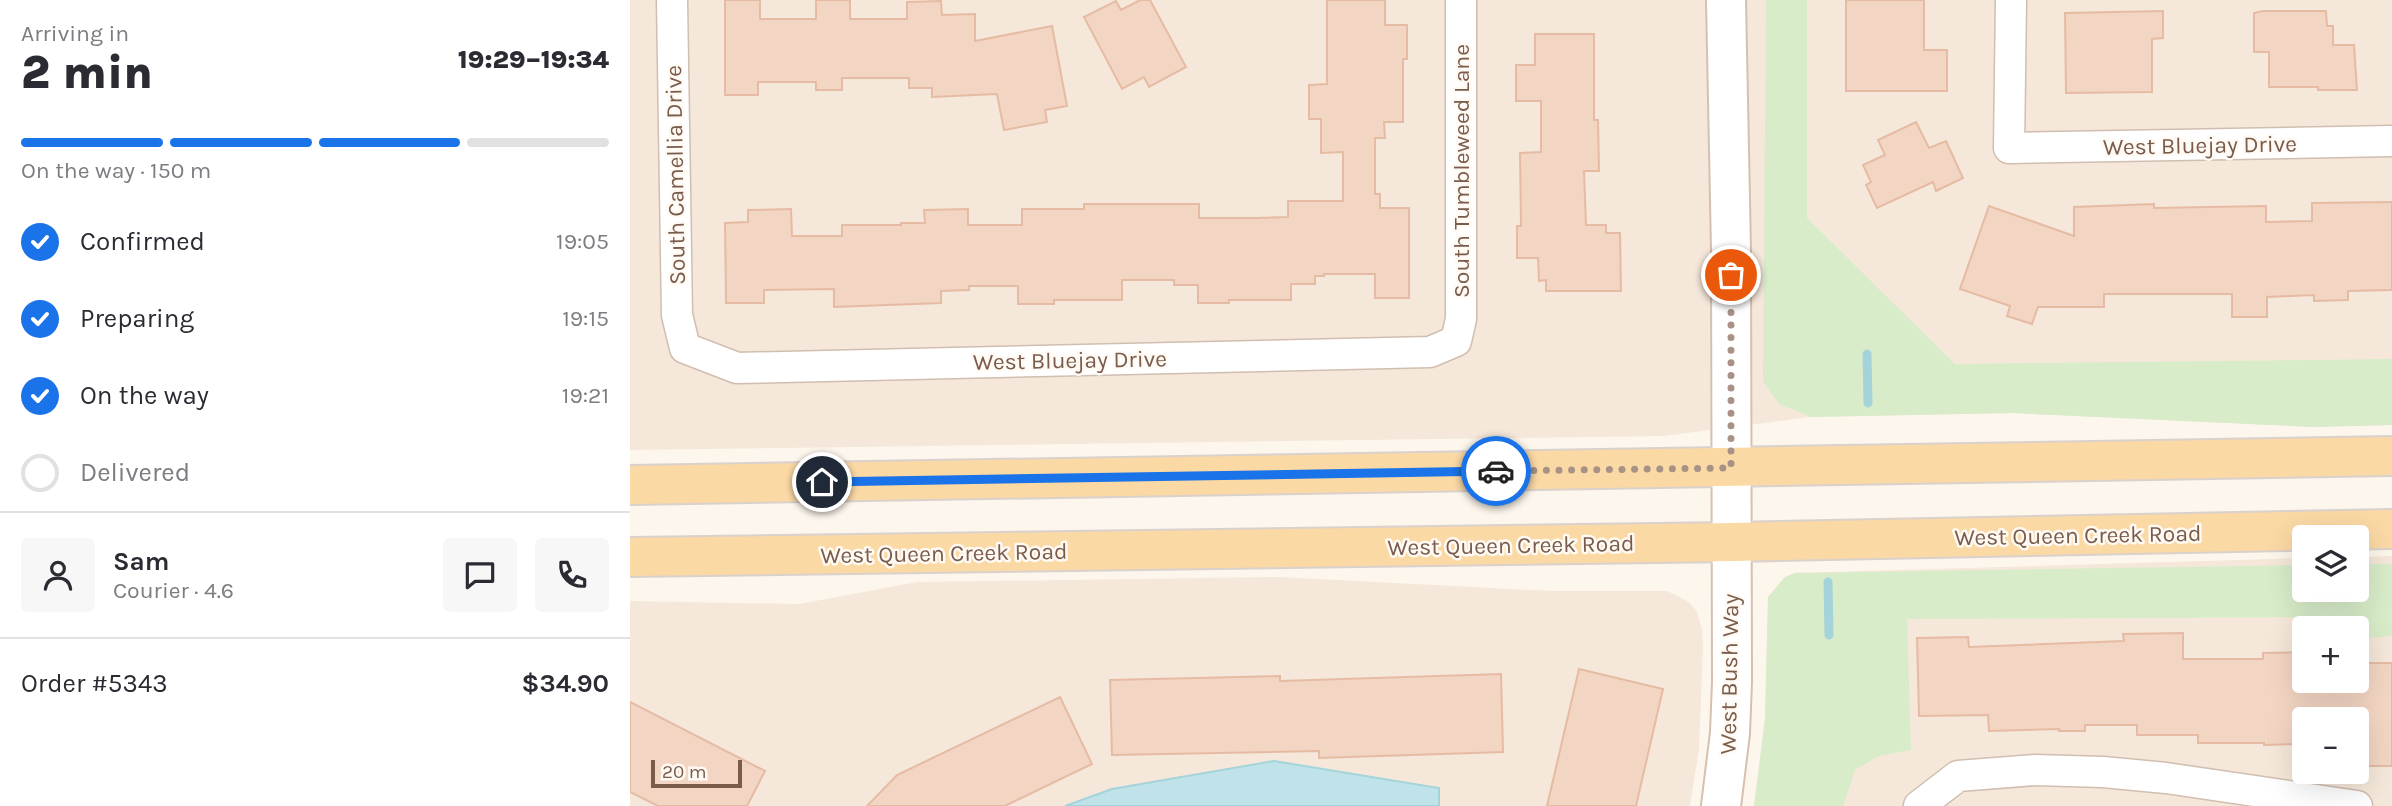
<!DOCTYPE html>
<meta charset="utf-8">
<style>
:root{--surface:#fff;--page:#f7f7f7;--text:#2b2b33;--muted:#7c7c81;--line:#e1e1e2;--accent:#1a73e8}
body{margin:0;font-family:Karla,sans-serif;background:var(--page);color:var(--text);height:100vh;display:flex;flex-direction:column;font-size:26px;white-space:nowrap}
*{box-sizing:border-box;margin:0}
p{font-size:23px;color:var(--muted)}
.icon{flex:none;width:38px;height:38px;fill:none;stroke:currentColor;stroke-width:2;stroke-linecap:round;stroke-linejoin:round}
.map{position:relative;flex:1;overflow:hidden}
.panel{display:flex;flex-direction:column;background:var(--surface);width:630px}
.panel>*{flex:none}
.fabs{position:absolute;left:1662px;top:525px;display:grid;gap:14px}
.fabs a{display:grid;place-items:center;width:77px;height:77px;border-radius:7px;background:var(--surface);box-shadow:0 7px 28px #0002;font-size:35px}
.scale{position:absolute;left:21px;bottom:18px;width:91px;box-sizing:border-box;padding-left:7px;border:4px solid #7a5c4d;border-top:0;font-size:19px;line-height:24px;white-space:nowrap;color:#7a5c4d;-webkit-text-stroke:5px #fffaf3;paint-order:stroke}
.pin{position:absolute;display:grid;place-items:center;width:60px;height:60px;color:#fff;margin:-30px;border:4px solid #fff;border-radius:50%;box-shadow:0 2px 7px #0007}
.courier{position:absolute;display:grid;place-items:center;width:70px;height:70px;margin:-35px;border:5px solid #1a73e8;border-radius:50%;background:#fff;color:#222;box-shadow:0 2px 9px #0007}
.head em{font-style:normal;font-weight:800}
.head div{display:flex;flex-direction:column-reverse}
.head{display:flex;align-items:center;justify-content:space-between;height:119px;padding:0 21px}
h1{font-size:46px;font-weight:800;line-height:52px}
.bar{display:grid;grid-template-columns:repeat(4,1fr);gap:10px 7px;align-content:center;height:84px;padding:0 21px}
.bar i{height:9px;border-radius:5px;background:var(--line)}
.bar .current{background:var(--accent)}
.bar p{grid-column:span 4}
.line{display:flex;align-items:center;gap:18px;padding:0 21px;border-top:2px solid var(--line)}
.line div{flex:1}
.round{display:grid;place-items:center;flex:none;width:74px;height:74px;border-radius:7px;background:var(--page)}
ol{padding:0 21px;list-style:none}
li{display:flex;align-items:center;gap:21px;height:77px}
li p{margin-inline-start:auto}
li .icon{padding:7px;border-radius:50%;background:var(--accent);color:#fff;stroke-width:4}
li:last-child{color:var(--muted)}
li i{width:38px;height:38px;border:4px solid var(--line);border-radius:50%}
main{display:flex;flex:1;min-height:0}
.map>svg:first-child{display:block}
.residential{fill:#f5e8da;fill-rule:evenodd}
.green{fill:#d8ecc9}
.water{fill:#bfe3e8;stroke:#a5d3da;stroke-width:2}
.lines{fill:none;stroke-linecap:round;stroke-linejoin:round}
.stream{stroke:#a5d3da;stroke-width:9}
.building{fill:#f3d5c3;stroke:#e6bba3;stroke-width:2}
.street-casing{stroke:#d1beb0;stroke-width:33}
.secondary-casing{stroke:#d6c0b0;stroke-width:42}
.primary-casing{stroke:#dad1cd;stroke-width:42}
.street{stroke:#fff;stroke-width:30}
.secondary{stroke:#fff;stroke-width:38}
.primary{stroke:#fbd9a5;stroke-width:38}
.done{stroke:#a89285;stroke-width:7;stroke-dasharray:0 12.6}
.route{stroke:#1a73e8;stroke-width:9}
.labels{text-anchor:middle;stroke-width:5;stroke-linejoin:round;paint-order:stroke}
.street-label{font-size:23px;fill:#7a5c4d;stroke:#fffaf3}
</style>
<main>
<section class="panel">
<div class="head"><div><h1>2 min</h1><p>Arriving in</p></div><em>19:29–19:34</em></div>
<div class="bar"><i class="current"></i><i class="current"></i><i class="current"></i><i></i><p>On the way · 150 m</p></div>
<ol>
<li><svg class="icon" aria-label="check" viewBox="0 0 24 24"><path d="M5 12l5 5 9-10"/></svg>Confirmed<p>19:05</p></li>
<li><svg class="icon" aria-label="check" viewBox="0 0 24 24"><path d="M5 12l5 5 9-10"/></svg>Preparing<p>19:15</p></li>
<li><svg class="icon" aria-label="check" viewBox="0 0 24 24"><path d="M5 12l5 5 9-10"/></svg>On the way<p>19:21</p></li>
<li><i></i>Delivered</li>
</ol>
<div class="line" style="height:126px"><a class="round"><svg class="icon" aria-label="person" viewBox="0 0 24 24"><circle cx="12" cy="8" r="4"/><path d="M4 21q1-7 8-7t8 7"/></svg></a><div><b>Sam</b><p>Courier · 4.6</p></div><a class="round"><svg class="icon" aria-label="chat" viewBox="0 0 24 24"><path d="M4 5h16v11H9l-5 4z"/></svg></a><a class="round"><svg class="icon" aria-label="phone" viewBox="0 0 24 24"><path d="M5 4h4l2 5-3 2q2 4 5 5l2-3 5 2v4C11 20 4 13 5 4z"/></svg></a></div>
<div class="line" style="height:91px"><div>Order #5343</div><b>$34.90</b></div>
</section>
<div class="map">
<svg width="1762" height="806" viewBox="0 0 1762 806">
<rect width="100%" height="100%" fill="#fdf6ec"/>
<!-- residential -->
<path class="residential" d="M0,0H1762V425L1684,427L1382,413L1181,417L1034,436L0,450Z
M1762,556V806H1124L1135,719L1138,597L1155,577L1165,573L1675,558V590H1727V557ZM1675,628H1727V681H1675ZM1675,719H1727V772H1675Z
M650,577L922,591H1037L1057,601L1066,610L1072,629L1073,648L1069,749L1060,806H0V601L169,604L287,582Z"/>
<!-- green -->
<path class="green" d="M1136,0H1177V218L1325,364L1762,359V425L1684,427L1382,413L1181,417L1149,404L1133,382Z
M1727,564H1762V636L1727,639V628H1700L1699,617L1277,619L1281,750L1249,756L1225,770L1213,806H1124L1135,719L1138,597L1155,577L1165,573L1675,565V590H1727Z
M1699,772H1726V782L1699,778Z"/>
<!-- water -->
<path class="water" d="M644,761L809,788V806H435L482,789Z"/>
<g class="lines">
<!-- stream -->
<path class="stream" d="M1237,354L1238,403
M1198,582L1199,635"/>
</g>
<!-- building -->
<path class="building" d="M95,0H130V19H186V0H220V19H277V2L311,1L312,15L345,14V41L422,26L437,106L415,110L417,122L374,130L367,94L302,97V88H279V78H212V90H186V82H128V95H95Z
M510,0H520L556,67L519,87L514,77L492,89L454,17L486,1L491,10Z
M697,0H755V25H777V59H773V122H754L755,138H745V194H750V208H779V298H745V274H694V276H685V284H661V300H599V303H568V285H544V280H492V300H424V304H388V286H339V290L311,291V303L204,307V289L134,290V303H96L95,223L118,222V210L161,209L162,236H212V225H271V223H295L294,210L338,209V225H392V209H454V204H569V218H628L658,217V201H713V152L691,153V119H679V85L697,84Z
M1216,0H1294V50H1317V91H1216Z
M1533,11V38L1522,39V92L1436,93L1435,13Z
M1633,11H1696L1697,26H1703V45H1724L1727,90H1688V87H1639V52H1624V13Z
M905,34H964V120H968L969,171H954L956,225H976V233H990L991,291H916V280L909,281L908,258H887V226H891L890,153L911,152V101H886V65H905Z
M1286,122L1299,148L1316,141L1333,178L1306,191L1303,182L1247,208L1236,185L1241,182L1233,165L1255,155L1248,140Z
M1762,202V290L1718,291V300L1684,301V295L1637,297V317H1602V294H1474V307H1408L1402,324L1377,316L1380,306L1330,289L1359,206L1444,236V207L1524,204V208L1636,206V222L1682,221V203Z
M1553,633V659H1633V653L1675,652V681H1735V663H1762V766H1735V719H1675V735H1669V744L1634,745V743H1568V735H1507V725H1455V731H1429V729L1359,731L1358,715L1289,716L1287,638L1338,637L1339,647L1494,641L1493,634Z
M949,669L1033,689L1006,806H917Z
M871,674L873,752L689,758V751L482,755L480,680L650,676V681Z
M430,697L462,764L375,806H237L267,775Z
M0,702L135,771L117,806H28L0,792Z"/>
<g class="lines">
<!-- street casing -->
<g class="street-casing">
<path id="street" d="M42,0L47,315L55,348L107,368L800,352L826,341L831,319V0
M1381,0L1379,148L1762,141
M1289,806L1328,776L1405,770L1473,772L1536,778L1727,806"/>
</g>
<!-- secondary casing -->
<g class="secondary-casing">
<path id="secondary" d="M1091,806L1100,733L1102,682L1101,250L1096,0"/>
</g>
<!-- primary casing -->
<g class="primary-casing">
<path id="primary" d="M0,485L1762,456
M0,557L1102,542L1762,529"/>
</g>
<!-- street -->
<use href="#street" class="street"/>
<!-- secondary -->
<use href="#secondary" class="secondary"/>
<!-- primary -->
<use href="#primary" class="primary"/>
</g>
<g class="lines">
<!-- done -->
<path class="done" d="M866,471L1101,468V275"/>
<!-- route -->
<path class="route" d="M192,482L866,471"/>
</g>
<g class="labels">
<!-- street labels -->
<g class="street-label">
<text transform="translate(1570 145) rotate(-1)" y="8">West Bluejay Drive</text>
<text transform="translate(831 171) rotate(-90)" y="8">South Tumbleweed Lane</text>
<text transform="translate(45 175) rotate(-91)" y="8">South Camellia Drive</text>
<text transform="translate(440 360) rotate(-1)" y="8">West Bluejay Drive</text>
<text transform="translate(1448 535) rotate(-1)" y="8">West Queen Creek Road</text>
<text transform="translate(881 545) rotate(-1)" y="8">West Queen Creek Road</text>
<text transform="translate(314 553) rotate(-1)" y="8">West Queen Creek Road</text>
<text transform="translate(1099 674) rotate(-89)" y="8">West Bush Way</text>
</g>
</g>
</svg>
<div class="fabs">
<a><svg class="icon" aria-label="layers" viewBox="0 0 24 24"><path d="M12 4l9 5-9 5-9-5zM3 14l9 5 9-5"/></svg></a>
<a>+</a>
<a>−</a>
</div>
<div class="scale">20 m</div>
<div class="pin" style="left:1101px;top:275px;background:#ea580c"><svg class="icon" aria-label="bag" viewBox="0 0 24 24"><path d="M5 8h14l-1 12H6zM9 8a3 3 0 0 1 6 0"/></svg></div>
<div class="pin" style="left:192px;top:482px;background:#1f2937"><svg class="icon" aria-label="home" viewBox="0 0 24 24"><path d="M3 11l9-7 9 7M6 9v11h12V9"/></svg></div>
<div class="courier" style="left:866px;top:471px"><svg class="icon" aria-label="car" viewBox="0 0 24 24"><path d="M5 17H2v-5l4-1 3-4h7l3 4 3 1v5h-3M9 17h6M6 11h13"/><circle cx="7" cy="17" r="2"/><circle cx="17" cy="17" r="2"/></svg></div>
</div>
</main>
